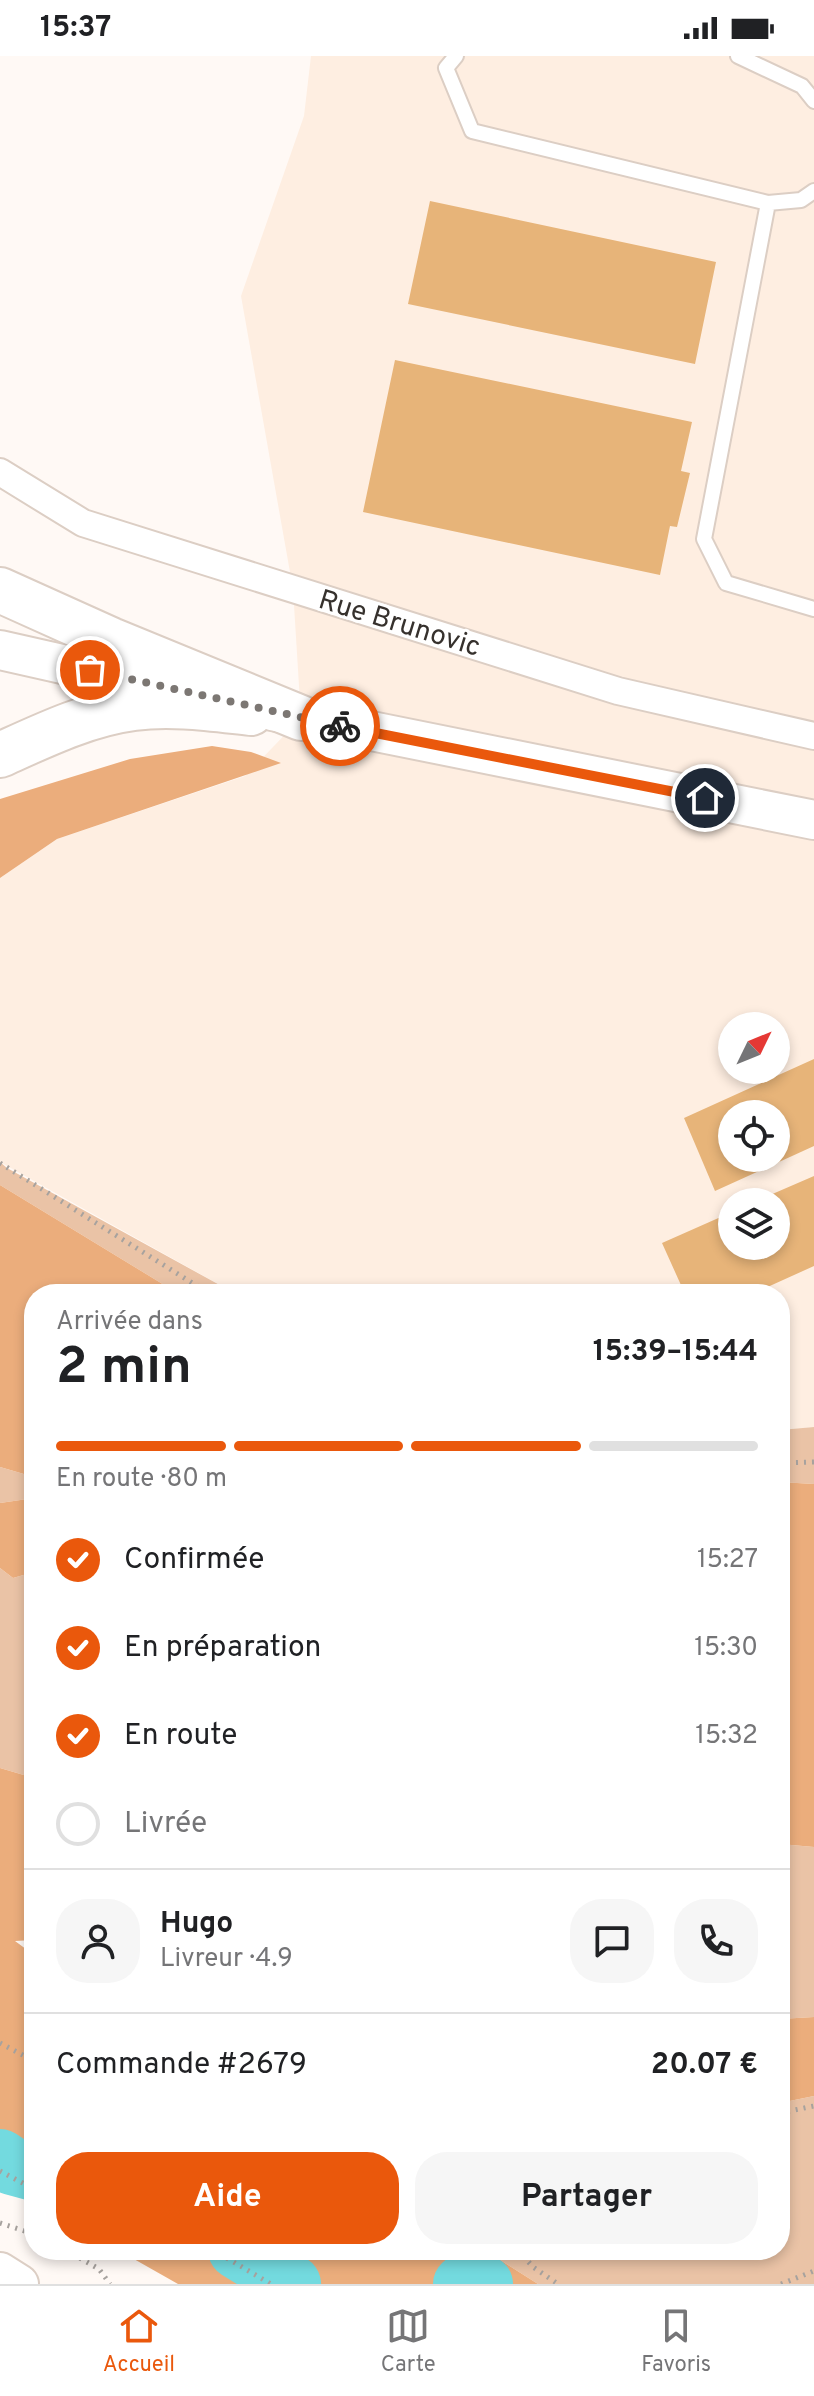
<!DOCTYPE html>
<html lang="fr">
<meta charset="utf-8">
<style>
:root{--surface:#fff;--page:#f6f6f6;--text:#202124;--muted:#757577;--line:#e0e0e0;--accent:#ea580c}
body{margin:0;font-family:Overpass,sans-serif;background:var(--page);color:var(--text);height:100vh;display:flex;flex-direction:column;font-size:30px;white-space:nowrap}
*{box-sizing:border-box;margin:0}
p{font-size:26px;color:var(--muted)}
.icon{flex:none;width:44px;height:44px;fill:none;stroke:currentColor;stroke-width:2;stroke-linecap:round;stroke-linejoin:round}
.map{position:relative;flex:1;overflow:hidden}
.sheet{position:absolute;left:24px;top:1228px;width:766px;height:976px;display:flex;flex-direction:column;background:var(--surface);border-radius:32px;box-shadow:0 4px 12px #0003}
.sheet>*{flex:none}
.needle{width:52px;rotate:47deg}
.tools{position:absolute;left:718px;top:956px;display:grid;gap:16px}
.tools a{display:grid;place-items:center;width:72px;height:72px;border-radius:50%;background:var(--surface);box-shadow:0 4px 12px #0003;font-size:40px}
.pin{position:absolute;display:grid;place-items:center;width:68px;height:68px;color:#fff;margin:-34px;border:4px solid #fff;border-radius:50%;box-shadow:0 2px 8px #0007}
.courier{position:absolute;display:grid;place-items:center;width:80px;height:80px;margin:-40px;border:6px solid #ea580c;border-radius:50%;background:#fff;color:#222;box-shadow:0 2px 10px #0007}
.headline em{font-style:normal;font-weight:700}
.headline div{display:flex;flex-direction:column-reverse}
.headline{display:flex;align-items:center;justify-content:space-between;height:136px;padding:0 32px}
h1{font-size:52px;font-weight:700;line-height:60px}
.bar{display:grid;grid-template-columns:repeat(4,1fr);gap:12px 8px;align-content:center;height:96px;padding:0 32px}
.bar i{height:10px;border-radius:6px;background:var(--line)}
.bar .current{background:var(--accent)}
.bar p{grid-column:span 4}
.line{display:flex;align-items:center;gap:20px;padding:0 32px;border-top:2px solid var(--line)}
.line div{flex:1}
.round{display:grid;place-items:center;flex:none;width:84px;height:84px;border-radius:32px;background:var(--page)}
ol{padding:0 32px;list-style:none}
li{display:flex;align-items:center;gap:24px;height:88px}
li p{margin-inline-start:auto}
li .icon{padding:8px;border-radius:50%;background:var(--accent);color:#fff;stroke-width:4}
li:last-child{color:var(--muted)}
li i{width:44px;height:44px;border:4px solid var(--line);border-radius:50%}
.action{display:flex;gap:16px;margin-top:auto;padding:16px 32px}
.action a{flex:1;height:92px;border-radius:32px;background:var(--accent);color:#fff;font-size:32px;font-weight:700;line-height:92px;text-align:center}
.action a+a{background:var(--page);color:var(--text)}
.status{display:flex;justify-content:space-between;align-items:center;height:56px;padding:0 40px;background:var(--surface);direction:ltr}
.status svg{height:22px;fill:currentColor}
.menu{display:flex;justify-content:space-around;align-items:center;height:112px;border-top:2px solid var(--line);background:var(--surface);font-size:22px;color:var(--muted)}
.menu a{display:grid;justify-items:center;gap:4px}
.menu .current{color:var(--accent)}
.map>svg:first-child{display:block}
.built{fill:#feeee1;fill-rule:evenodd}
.green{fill:#eac3a6}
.forest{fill:#ebad7c}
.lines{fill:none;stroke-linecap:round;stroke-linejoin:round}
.river{stroke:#73dadf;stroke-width:58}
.building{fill:#e7b479;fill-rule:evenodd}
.lane-casing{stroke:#dccec4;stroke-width:18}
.street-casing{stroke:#dccec4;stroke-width:30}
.secondary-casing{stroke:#dccec4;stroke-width:42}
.highway-casing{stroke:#dccec4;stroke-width:48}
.path{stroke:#a7a29e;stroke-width:5;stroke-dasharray:2 6;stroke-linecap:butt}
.lane{stroke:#fff;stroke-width:14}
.street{stroke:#fff;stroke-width:26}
.secondary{stroke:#fff;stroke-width:38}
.highway{stroke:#fff;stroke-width:44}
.done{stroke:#7c7773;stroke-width:8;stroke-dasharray:0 14.4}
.route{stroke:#ea580c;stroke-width:10}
.labels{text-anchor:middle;stroke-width:6;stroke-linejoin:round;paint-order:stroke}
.street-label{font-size:28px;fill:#36312d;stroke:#fff}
</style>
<div class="status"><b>15:37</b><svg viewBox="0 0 49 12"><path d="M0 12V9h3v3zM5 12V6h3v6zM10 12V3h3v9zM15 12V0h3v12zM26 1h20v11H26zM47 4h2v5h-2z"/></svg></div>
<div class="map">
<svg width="814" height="2228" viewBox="0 0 814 2228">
<rect width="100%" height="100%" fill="#fff9f5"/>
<!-- built -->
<path class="built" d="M311,0H814V1371L780,1374V1238H236L0,1106V822L57,783L245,720L301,662L293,533L241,240L304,60ZM732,970H776V1014H732ZM732,1058H776V1102H732ZM732,1146H776V1190H732Z"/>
<!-- green -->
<path class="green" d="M0,1106L7,1112L236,1238H179L0,1129Z
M814,1371V1428L780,1426V1374Z
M0,1411L34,1421V1442L0,1447Z
M0,1512L13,1522L34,1516V1722L0,1712Z
M780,1788L814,1791V1961L780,1963Z
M814,2040V2228H538L484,2194H780V2047Z"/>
<!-- forest -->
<path class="forest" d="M212,690L251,696L281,707L57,783L0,822V743L130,703Z
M0,1129L179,1238H34V1421L0,1411Z
M780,1426L814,1428V1791L780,1788Z
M34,1442V1516L13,1522L0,1512V1447Z
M0,1712L34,1722V1884L15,1885L34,1899V2147L0,2128Z
M814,1961V2040L780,2047V1963Z
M118,2194H484L538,2228H178Z"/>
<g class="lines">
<!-- river -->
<path class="river" d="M0,2102L12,2110L34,2116
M237,2194L292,2228
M462,2228L475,2223L484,2228"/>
</g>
<!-- building -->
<path class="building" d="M430,145L716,206L695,308L408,248Z
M395,304L692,366L681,415L690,417L677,471L670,470L660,519L363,456Z
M814,1003V1090L715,1135L684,1062ZM732,1058H776V1102H732Z
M814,1120V1210L752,1238H685L662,1187L732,1156V1190H776V1146H754Z"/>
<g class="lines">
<!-- lane casing -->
<g class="lane-casing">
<path id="lane" d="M456,0L446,12L472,75L768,147L801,144L814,135
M738,0L802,30L814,45
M768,147L704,483L726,527L814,553"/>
</g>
<!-- street casing -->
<g class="street-casing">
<path id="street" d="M0,416L83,467L618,635L814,680"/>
</g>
<!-- secondary casing -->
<g class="secondary-casing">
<path id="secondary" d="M0,594L204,640
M272,655L814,764
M0,2216L19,2228"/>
</g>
<!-- highway casing -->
<g class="highway-casing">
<path id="highway" d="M0,534L111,584L301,662
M0,699C42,680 87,658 134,652C173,647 213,653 251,657"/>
</g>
<!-- path -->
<path class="path" d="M0,1107L210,1238
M780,1407L814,1406
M0,1987L34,2005
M780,2057L814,2050
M0,2115L34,2133
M0,2167L34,2178
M66,2194L99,2213L110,2228
M213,2194L271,2228
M518,2194L533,2211L558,2228
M781,2228L814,2215"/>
<!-- lane -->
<use href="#lane" class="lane"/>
<!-- street -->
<use href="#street" class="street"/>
<!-- secondary -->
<use href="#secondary" class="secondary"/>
<!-- highway -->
<use href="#highway" class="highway"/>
</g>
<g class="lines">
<!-- done -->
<path class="done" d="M90,614L340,670"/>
<!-- route -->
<path class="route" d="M340,670L705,742"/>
</g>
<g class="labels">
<!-- street labels -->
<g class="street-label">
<text transform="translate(400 566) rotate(17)" y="10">Rue Brunovic</text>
</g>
</g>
</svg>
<div class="tools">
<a><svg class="needle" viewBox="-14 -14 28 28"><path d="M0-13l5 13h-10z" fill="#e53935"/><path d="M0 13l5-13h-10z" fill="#757577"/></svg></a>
<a><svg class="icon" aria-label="locate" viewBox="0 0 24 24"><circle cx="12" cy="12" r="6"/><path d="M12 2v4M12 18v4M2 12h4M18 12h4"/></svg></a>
<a><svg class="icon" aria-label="layers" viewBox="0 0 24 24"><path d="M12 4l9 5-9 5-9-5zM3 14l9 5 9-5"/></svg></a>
</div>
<div class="pin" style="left:90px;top:614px;background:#ea580c"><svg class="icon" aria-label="bag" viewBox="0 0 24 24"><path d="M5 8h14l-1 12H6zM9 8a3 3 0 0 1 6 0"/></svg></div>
<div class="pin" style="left:705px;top:742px;background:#1f2937"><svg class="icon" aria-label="home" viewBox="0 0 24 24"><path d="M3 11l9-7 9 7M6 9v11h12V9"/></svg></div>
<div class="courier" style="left:340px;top:670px"><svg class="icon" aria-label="bike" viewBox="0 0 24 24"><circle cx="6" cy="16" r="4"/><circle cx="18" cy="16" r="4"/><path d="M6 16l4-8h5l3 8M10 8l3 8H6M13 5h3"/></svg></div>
<section class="sheet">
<div class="headline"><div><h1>2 min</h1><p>Arrivée dans</p></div><em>15:39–15:44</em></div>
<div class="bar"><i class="current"></i><i class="current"></i><i class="current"></i><i></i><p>En route · 80 m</p></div>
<ol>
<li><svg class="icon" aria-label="check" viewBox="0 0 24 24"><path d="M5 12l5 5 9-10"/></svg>Confirmée<p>15:27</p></li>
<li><svg class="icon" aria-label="check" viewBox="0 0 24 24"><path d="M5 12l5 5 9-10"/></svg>En préparation<p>15:30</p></li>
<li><svg class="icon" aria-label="check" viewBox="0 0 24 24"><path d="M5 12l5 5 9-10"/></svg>En route<p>15:32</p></li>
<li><i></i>Livrée</li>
</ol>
<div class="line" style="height:144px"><a class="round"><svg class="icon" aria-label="person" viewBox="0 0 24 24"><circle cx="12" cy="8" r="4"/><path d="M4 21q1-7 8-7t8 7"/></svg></a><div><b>Hugo</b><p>Livreur · 4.9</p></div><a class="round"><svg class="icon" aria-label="chat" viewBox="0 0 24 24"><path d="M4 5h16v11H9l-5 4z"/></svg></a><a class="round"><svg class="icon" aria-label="phone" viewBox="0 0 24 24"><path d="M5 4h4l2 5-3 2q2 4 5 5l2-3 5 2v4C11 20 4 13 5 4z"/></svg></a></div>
<div class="line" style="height:104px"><div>Commande #2679</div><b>20.07 €</b></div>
<div class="action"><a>Aide</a><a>Partager</a></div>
</section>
</div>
<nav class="menu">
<a class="current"><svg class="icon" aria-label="home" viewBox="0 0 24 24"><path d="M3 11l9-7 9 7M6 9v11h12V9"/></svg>Accueil</a>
<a><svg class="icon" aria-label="map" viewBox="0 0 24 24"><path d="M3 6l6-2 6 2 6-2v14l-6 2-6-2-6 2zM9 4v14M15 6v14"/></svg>Carte</a>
<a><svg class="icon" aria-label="saved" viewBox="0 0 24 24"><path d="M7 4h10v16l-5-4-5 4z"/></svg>Favoris</a>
</nav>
